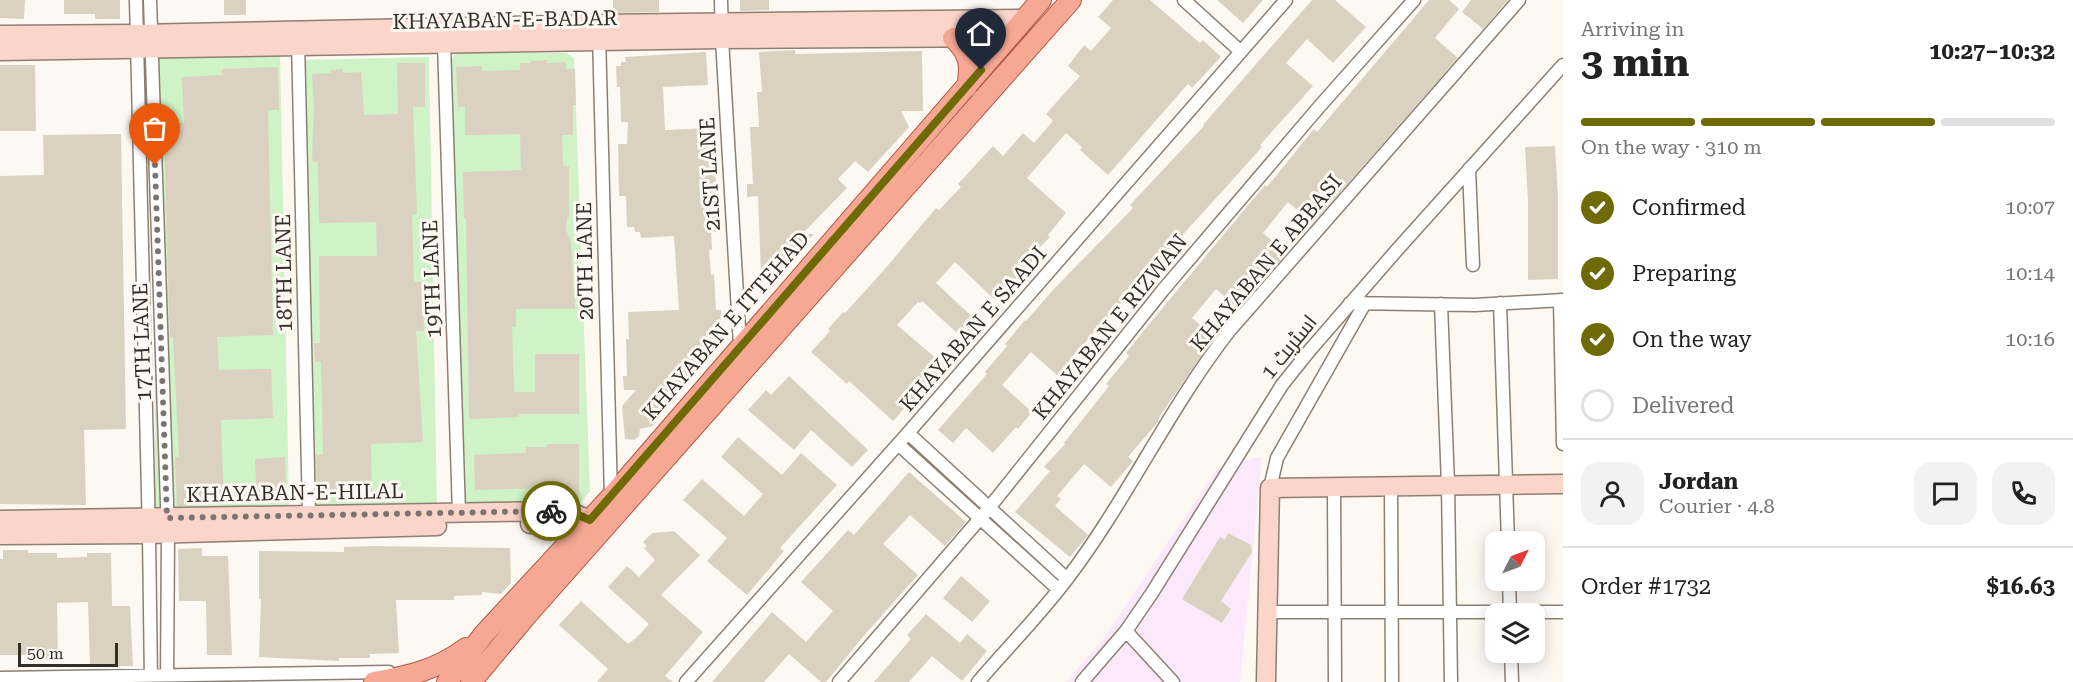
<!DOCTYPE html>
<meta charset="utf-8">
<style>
:root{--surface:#fff;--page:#f2f2f2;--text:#222;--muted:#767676;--line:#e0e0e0;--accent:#6e6b06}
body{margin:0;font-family:"Roboto Serif",Cairo,serif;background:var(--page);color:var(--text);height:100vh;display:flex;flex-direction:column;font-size:22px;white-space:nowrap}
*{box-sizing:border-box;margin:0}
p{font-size:20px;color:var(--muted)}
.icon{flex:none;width:33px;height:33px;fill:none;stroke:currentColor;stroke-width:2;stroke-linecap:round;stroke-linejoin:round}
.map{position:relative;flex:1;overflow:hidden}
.side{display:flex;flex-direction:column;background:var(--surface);width:510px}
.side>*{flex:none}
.needle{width:39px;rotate:48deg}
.controls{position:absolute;left:1485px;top:531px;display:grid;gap:12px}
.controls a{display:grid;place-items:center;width:60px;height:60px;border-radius:12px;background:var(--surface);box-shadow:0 3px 15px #0003;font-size:30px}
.scale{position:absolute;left:18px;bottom:15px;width:100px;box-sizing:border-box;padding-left:6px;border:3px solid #342e29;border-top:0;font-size:16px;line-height:21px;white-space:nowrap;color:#342e29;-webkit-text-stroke:4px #fef8f3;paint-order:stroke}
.pin{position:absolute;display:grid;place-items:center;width:51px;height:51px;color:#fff;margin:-62px -26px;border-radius:50% 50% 50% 0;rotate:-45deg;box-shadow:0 0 6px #0007}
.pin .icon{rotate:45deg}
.courier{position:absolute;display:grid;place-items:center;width:60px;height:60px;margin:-30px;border:4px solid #6e6b06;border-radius:50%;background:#fff;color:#222;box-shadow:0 2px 8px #0007}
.headline em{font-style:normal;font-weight:700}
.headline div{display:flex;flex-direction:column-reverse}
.headline{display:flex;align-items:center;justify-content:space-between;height:102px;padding:0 18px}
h1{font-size:39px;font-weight:700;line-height:45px}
.bar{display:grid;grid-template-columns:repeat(4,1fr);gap:9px 6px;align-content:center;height:72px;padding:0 18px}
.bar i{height:8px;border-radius:4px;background:var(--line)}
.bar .current{background:var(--accent)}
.bar p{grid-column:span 4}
.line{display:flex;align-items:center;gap:15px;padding:0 18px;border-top:2px solid var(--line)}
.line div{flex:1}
.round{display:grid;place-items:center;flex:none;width:63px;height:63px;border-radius:18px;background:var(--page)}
ol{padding:0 18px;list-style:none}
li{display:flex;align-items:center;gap:18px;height:66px}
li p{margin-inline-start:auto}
li .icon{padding:6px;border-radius:50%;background:var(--accent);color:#fff;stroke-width:4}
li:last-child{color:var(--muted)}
li i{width:33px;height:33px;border:3px solid var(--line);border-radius:50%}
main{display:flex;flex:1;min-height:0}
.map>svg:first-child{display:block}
.commercial{fill:#fbe9fb}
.green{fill:#cff2c6}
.building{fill:#dbd1c1}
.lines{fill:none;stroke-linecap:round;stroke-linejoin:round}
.street-casing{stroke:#8d8073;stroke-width:15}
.secondary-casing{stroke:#8d8073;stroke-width:21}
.primary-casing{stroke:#af5842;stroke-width:22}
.street{stroke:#fff;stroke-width:12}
.secondary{stroke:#fbd4ca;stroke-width:18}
.primary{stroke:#f7a895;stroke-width:20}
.done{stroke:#7b7570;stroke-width:6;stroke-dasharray:0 10.8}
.route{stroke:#6e6b06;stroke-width:8}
.labels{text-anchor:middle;stroke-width:6;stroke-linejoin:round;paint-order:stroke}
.street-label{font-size:21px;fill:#342e29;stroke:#fef8f3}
</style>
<main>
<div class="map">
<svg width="1563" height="682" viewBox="0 0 1563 682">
<rect width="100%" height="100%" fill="#fef8f3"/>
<!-- commercial -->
<path class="commercial" d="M1262,456L1240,682H1066L1104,638L1217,469Z"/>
<!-- green -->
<path class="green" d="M280,52L289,506L155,509V55Z
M456,53H567L574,58L590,491L580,503H466L459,493L451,60Z
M429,57L437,511L304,514L303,60Z"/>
<!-- building -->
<path class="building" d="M0,0H25L24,19L0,18Z
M64,0H120V19H95V14H64Z
M224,0H246V15H224Z
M613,0H659V12L613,13Z
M740,0H769V10L740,11Z
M1113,0H1150L1200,43L1203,40L1221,57L1192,88L1188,84L1108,175L1080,150L1082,147L1066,133L1027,178L1066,213L1048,235L1050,237L1030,257L1033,260L995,300L955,262L936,283L980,324L966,341L922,301L920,303L918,302L897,325L944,365L926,383L928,385L912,404L910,402L893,421L849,381L847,384L811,352L830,331L828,329L843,312L845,313L884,270L936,208L939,210L961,187L958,184L993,146L1003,156L1023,133L1034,143L1053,121L1046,114L1080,76L1068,66L1084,45L1091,51L1111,28L1098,17Z
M1217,0H1263L1243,23Z
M1312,0H1335L1366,27L1333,63L1307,39L1286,63L1313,86L1260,145L1262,147L1227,186L1071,358L1073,360L1059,377L1031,352L1002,385L1032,412L1018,429L1016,427L993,453L966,428L953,443L938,430L987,374L985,372L1007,346L1005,344L1025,320L1026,321L1052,291L1133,208L1130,205L1204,126L1203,125Z
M1429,0H1449L1459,9L1435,38L1458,58L1313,223L1288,202L1263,233L1287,253L1238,308L1216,289L1192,318L1215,337L1159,417L1158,422L1128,457L1133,461L1111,487L1084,464L1057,496L1061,499L1055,506L1088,535L1070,557L1015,512L1050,471L1044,467L1065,444L1064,443L1109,386L1106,384L1129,356L1126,353L1150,323L1265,185L1267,187L1314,129L1317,132Z
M1471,0H1508L1483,29L1462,12Z
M795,50V54L922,51L923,111H901L909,127L868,172L855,161L838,179L847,188L802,234H814L778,271L761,273L758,196L747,197V184H753L750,127H759L757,92H762L759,52Z
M706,52L708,85L663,87L665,130L709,128L712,164H715L716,182H713L716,232H711L712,250H709L711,275L714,274L716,310H721L722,341L669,402V405L653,426L640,429L639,436L634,440L625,439L622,406L636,390H624L623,376H627L626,339H629L628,312L679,310L674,236L641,238L640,232H635L634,227H627L626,196H619L618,144H627L628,122H621L620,87H617L616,66H621V62H626L625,57Z
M547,60V63L566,62V69H575L576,105H573V135H562L563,166H569V217H567L566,230L571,242L575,309H516V327H512L514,392H535V354H579V414H519V417L469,419L466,218H464L463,172L521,170L520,134L465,135V106L458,107L456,67L482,66V71L520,70V63H531V61Z
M397,63H425V107H413L417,214H412L414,282H422L424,331H416L423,442L371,444L372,492L317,493L316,455L323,454L321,362H315L314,343H320L319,256H377L376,222L319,223L318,162L312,161L314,106L312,74L331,73V70L343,69V73L361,72L364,115L398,114Z
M0,65H35L36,131H0Z
M278,67L279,110H268L273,335L217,337L219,370L271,369L273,418L221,420L224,504L177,506L175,457H179L173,337L170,338L169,310L164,123H184L182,77L222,75V69Z
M121,134L126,429L84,430L86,505L0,504V176L44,175L43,135Z
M1555,146L1558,198V279L1528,280V201L1525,147Z
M789,376L868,450L852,467L811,430L794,450L748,410L766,390L771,395Z
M738,437L782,475L801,453L837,485L780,548L784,551L747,595L707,561L727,538L683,500L702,479L744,516L763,494L721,457Z
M547,444H579V498H549V488L475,490L474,455L526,453V447H547Z
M285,457L287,500L257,502L255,459Z
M909,472L966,522L945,546L910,515L883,544L918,575L867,632L826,682H821L789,654L764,682H712L772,612L806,642L833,611L801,582L848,530L854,535Z
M674,531L700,555L661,595L703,632L665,676L673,682H597L608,669L559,625L581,601L628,644L636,638L649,624L608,587L627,566L639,577L655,560L644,548L647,546L643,542L652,533Z
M1228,533L1251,545L1252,552L1221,601L1231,609L1222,623L1182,599L1220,537L1225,540Z
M372,546L510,548L511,583L501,594L482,592V595L454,596V600H396L399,653L370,654V658H339V661L259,657L261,599H259V551L344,552V547Z
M202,548V556H228L232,655H207L206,601H179L178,549Z
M3,550H28V553H57V558L87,557V553H111L112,606H130L133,666H90L88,602L57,603L58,658L34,659V655H0V559H3Z
M961,576L990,601L972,622L943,598Z
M926,614L960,643L967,634L987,651L962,681L932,656L909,682H874L911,639L907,635Z"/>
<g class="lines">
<!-- street casing -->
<g class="street-casing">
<path id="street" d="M136,0L149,534L151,682
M150,0L168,533L167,682
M721,0L722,39L740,346
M1184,0L1240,51
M599,34L611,497
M298,41L309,514
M444,43L459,514
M1469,169L1473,265
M1560,300L1563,444
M1350,303L1475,305L1563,300
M1500,303L1508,542
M1441,304L1448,485L1451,682
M908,433L1067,579
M898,444L1058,589
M1391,486L1392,682
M1334,487L1335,682
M1270,488L1277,458L1365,303
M1509,580L1510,614
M1267,612H1563
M1126,631L1173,682
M1511,652L1512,682
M0,678L389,672
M686,682L908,433L1286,0
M839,682L989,508L1163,290L1319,107L1414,0
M978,682C1007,648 1040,615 1067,579C1127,500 1169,408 1230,330L1519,0
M1082,682L1126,631L1152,593L1282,385L1310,350L1396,251L1563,65"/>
</g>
<!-- secondary casing -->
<g class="secondary-casing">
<path id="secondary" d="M0,35L136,34L599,24L1024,19
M0,51L722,39L1010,37
M0,520L555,511L573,513L590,520
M530,524C548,523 562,523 577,534
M0,535L149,534L437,526
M1266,682L1270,488L1563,484"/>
</g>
<!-- primary casing -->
<g class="primary-casing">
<path id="primary" d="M953,38C970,53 971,66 967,87
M374,682C410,676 436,670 466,648
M447,682L484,634L611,497L1041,0
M471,682L527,615L1071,0"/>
</g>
<!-- street -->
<use href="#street" class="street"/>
<!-- secondary -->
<use href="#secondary" class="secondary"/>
<!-- primary -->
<use href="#primary" class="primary"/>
</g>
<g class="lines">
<!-- done -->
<path class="done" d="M155,165L167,518L551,511"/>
<!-- route -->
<path class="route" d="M551,511L573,513L590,520L981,70"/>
</g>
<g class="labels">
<!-- street labels -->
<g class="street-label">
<text transform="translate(505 20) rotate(-1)" y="7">KHAYABAN-E-BADAR</text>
<text transform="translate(710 174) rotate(-93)" y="7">21ST LANE</text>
<text transform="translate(585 261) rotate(-91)" y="7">20TH LANE</text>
<text transform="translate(1266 263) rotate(-50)" y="7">KHAYABAN E ABBASI</text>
<text transform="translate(284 273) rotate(-91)" y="7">18TH LANE</text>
<text transform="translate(432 279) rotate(-92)" y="7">19TH LANE</text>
<text transform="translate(726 326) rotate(-49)" y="7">KHAYABAN E ITTEHAD</text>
<text transform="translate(1110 327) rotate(-51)" y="7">KHAYABAN E RIZWAN</text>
<text transform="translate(973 329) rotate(-49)" y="7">KHAYABAN E SAADI</text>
<text transform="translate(142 342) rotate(-92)" y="7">17TH LANE</text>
<text transform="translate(1289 347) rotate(-51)" y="7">اسٹریٹ 1</text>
<text transform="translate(295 493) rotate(-1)" y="7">KHAYABAN-E-HILAL</text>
</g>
</g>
</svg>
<div class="controls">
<a><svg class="needle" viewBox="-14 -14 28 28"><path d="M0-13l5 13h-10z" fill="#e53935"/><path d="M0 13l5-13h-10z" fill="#767676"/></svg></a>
<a><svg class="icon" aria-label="layers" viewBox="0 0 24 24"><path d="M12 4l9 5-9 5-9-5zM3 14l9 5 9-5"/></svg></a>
</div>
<div class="scale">50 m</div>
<div class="pin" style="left:155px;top:165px;background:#ea580c"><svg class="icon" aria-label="bag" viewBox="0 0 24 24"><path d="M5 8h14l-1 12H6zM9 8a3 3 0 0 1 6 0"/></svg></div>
<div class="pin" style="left:981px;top:70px;background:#1f2937"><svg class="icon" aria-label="home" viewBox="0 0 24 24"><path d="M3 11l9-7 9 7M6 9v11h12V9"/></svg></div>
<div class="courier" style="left:551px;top:511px"><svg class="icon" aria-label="bike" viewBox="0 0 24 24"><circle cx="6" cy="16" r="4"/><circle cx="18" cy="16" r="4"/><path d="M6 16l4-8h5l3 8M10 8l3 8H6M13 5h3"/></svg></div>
</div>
<section class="side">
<div class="headline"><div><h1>3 min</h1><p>Arriving in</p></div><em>10:27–10:32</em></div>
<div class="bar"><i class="current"></i><i class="current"></i><i class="current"></i><i></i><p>On the way · 310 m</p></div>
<ol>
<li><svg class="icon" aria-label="check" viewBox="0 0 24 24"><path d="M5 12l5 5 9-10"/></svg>Confirmed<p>10:07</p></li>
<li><svg class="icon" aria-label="check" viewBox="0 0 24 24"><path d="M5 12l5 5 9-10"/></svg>Preparing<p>10:14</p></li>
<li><svg class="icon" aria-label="check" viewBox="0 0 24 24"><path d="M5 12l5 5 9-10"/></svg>On the way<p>10:16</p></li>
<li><i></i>Delivered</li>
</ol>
<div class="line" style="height:108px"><a class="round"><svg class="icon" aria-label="person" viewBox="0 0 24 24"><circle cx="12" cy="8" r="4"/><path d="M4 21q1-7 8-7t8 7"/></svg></a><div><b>Jordan</b><p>Courier · 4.8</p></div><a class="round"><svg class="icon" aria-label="chat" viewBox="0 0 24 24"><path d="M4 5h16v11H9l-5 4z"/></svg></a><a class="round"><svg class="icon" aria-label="phone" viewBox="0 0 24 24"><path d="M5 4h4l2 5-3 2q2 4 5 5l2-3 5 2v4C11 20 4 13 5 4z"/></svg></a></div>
<div class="line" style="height:78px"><div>Order #1732</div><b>$16.63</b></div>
</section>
</main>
